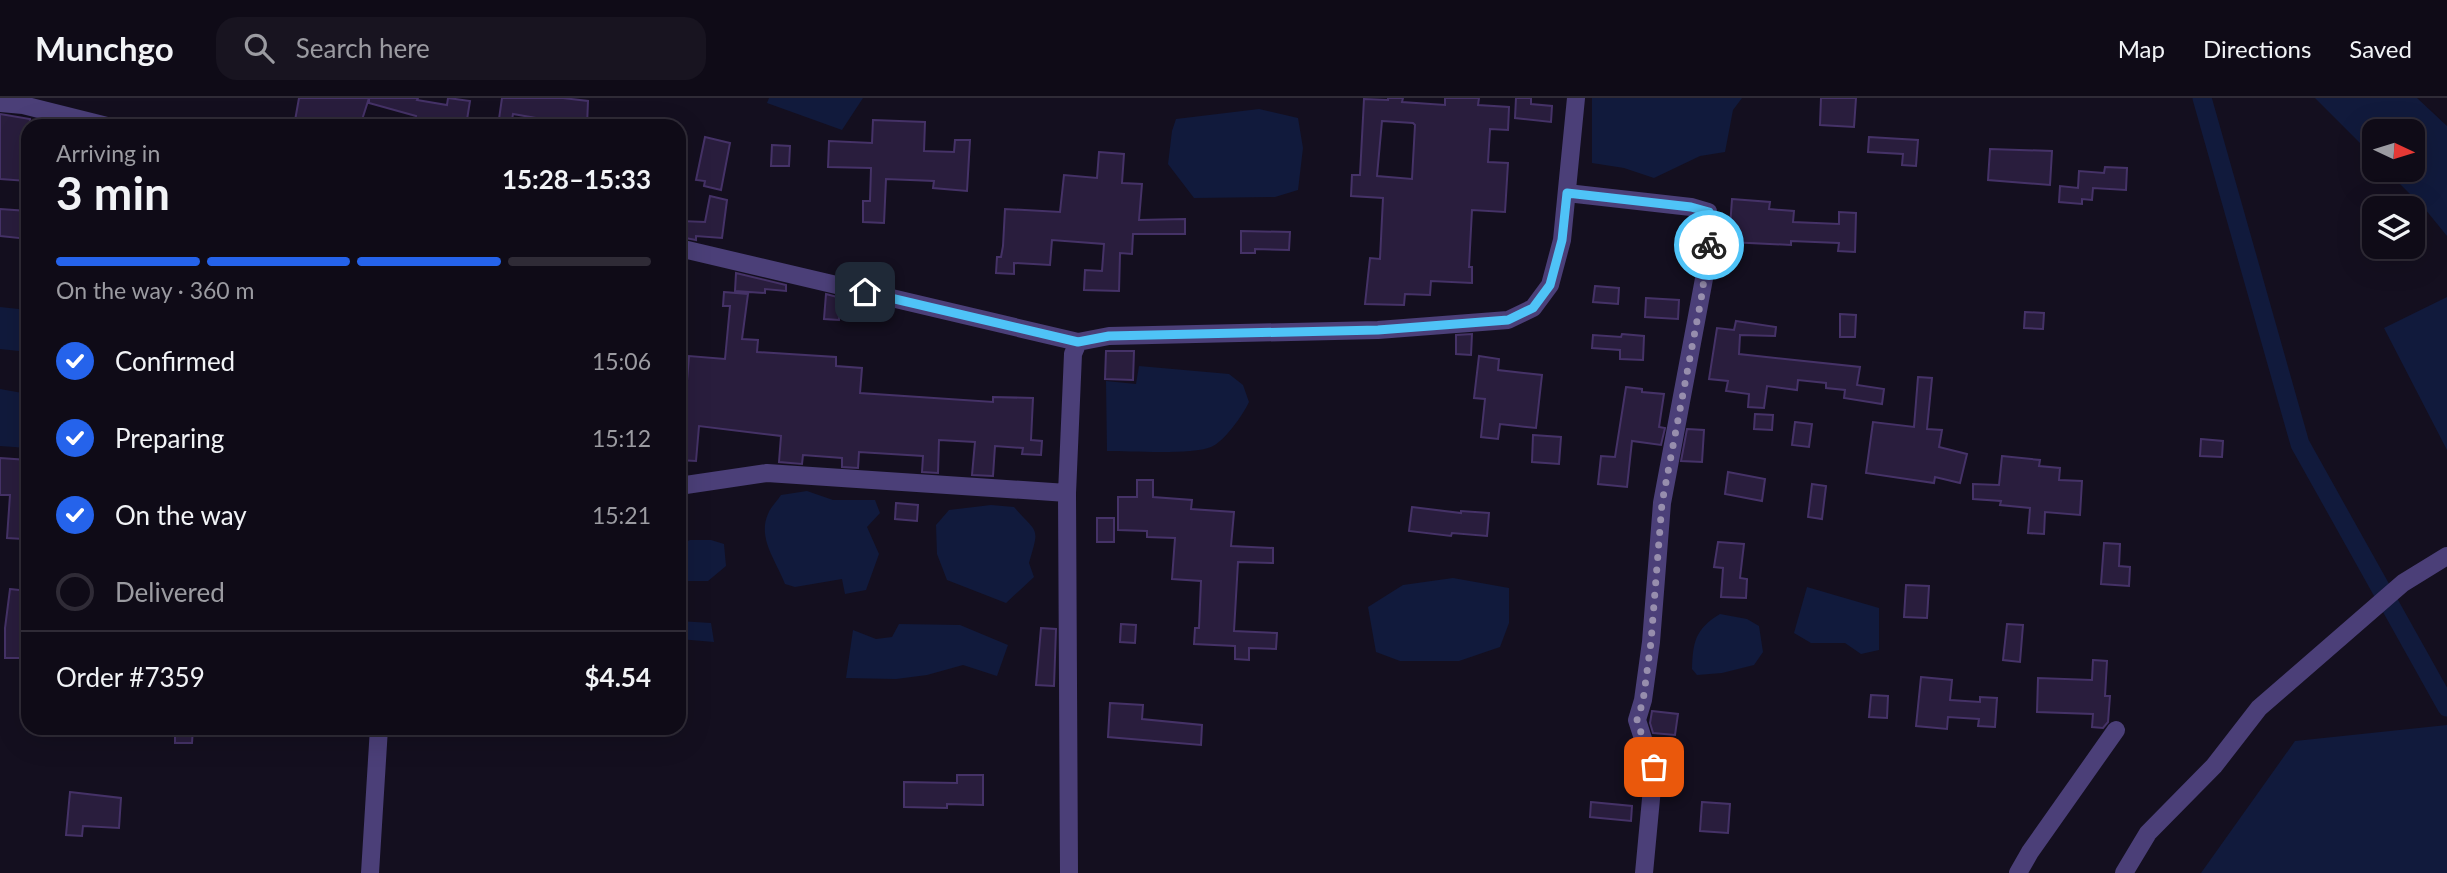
<!DOCTYPE html>
<meta charset="utf-8">
<style>
:root{--surface:#0f0b17;--page:#181420;--text:#f1f3f6;--muted:#9b9ba1;--line:#2f2b36;--accent:#2563eb}
body{margin:0;font-family:Lato,sans-serif;background:var(--page);color:var(--text);height:100vh;display:flex;flex-direction:column;font-size:26px;white-space:nowrap}
*{box-sizing:border-box;margin:0}
p{font-size:23px;color:var(--muted)}
.icon{flex:none;width:38px;height:38px;fill:none;stroke:currentColor;stroke-width:2;stroke-linecap:round;stroke-linejoin:round}
.map{position:relative;flex:1;overflow:hidden}
.details{position:absolute;left:21px;top:21px;width:665px;height:616px;display:flex;flex-direction:column;background:var(--surface);border-radius:21px;box-shadow:0 7px 28px #0002,0 0 0 2px var(--line)}
.details>*{flex:none}
.needle{width:46px;rotate:94deg}
.buttons{position:absolute;left:2362px;top:21px;display:grid;gap:14px}
.buttons a{display:grid;place-items:center;width:63px;height:63px;border-radius:14px;background:var(--surface);box-shadow:0 7px 28px #0002,0 0 0 2px var(--line);font-size:35px}
.pin{position:absolute;display:grid;place-items:center;width:60px;height:60px;color:#fff;margin:-30px;border-radius:14px;box-shadow:0 4px 10px #0006}
.courier{position:absolute;display:grid;place-items:center;width:70px;height:70px;margin:-35px;border:5px solid #4fc3f7;border-radius:50%;background:#fff;color:#222;box-shadow:0 2px 9px #0007}
.summary em{font-style:normal;font-weight:700}
.summary div{display:flex;flex-direction:column-reverse}
.summary{display:flex;align-items:center;justify-content:space-between;height:119px;padding:0 35px}
h1{font-size:46px;font-weight:700;line-height:52px}
.bar{display:grid;grid-template-columns:repeat(4,1fr);gap:10px 7px;align-content:center;height:84px;padding:0 35px}
.bar i{height:9px;border-radius:5px;background:var(--line)}
.bar .selected{background:var(--accent)}
.bar p{grid-column:span 4}
.line{display:flex;align-items:center;gap:18px;padding:0 35px;border-top:2px solid var(--line)}
.line div{flex:1}
ol{padding:0 35px;list-style:none}
li{display:flex;align-items:center;gap:21px;height:77px}
li p{margin-inline-start:auto}
li .icon{padding:7px;border-radius:50%;background:var(--accent);color:#fff;stroke-width:4}
li:last-child{color:var(--muted)}
li i{width:38px;height:38px;border:4px solid var(--line);border-radius:50%}
header{display:flex;align-items:center;gap:42px;box-sizing:border-box;height:98px;padding:0 35px;background:var(--surface);border-bottom:2px solid var(--line)}
header strong{font-size:33px}
nav{display:flex;gap:38px;margin-inline-start:auto;font-size:24px}
.search{width:490px;height:63px;background:var(--page);display:flex;align-items:center;gap:18px;box-sizing:border-box;padding:0 24px;border-radius:21px;color:var(--muted);font-size:26px}
.map>svg:first-child{display:block}
.water{fill:#111a3c}
.lines{fill:none;stroke-linecap:round;stroke-linejoin:round}
.canal{stroke:#111a3c;stroke-width:19}
.building{fill:#291d3d;stroke:#453267;stroke-width:2;fill-rule:evenodd}
.minor{stroke:#4b3f78;stroke-width:18}
.done{stroke:#978ead;stroke-width:7;stroke-dasharray:0 12.6}
.route{stroke:#4fc3f7;stroke-width:9}
</style>
<header>
<strong>Munchgo</strong>
<div class="search"><svg class="icon" aria-label="search" viewBox="0 0 24 24"><circle cx="10" cy="10" r="6"/><path d="M15 15l6 6"/></svg>Search here</div>
<nav><a>Map</a><a>Directions</a><a>Saved</a></nav>
</header>
<div class="map">
<svg width="2447" height="775" viewBox="0 0 2447 775">
<rect width="100%" height="100%" fill="#140f1f"/>
<!-- water -->
<path class="water" d="M769,0H863L842,32L767,5Z
M1592,0H1742L1733,12L1725,54L1700,58L1654,80L1624,70L1592,65Z
M2315,0H2417L2447,28V138L2425,111L2386,72H2413V33H2375V60Z
M1259,11L1298,20L1303,50L1298,92L1275,99L1194,100L1168,66L1172,33L1176,21Z
M2447,199V352L2384,230Z
M0,209L28,212V254L0,251Z
M1139,268L1229,276L1243,287L1249,304C1243,317 1224,344 1211,349C1193,357 1130,353 1107,353L1106,283L1136,286Z
M0,291L28,296V350L0,348Z
M807,393L833,402H875L880,415L867,429L879,456L866,492L845,496L842,481L795,489L785,486C777,464 757,440 768,416C770,410 777,403 781,397Z
M991,407L1014,409C1038,437 1040,427 1029,465L1034,479L1006,505L947,482L937,456L936,427L949,412Z
M690,442H711L724,446L726,468L708,483H679V447Z
M1453,480L1509,490V525L1500,549L1459,563H1400L1376,554L1368,509L1403,487Z
M1807,489L1879,510V552L1861,556L1845,545H1811L1794,535Z
M1720,516L1747,521L1759,528L1763,554L1754,567L1722,575L1697,577L1692,571C1693,544 1695,531 1720,516Z
M679,523L711,525L714,544L679,541Z
M899,526L960,527L1008,547L997,578L963,567L927,577L896,581L846,580L853,532L876,541L892,539Z
M2447,627V775H2201L2295,643Z"/>
<g class="lines">
<!-- canal -->
<path class="canal" d="M2202,0L2300,346L2447,609"/>
</g>
<!-- building -->
<path class="building" d="M299,0H369L360,28H294Z
M369,0H418L417,2L447,7L448,0L470,3L466,28H446L415,23L416,18L369,5Z
M502,0H563L588,3L587,28L541,25L542,21L513,16L511,28H498Z
M1388,0H1403L1402,4L1445,7V0H1479L1478,7L1509,9L1508,32L1490,31L1488,64L1508,65L1505,114L1472,112L1469,169H1472V185L1431,183L1430,197L1405,196L1404,207L1365,206L1370,160L1380,161L1383,100L1351,98L1352,77H1360L1364,1L1388,2ZM1382,23L1413,25L1415,27L1412,81L1377,78Z
M1516,0H1531V6L1552,8L1551,24L1515,20Z
M1821,0H1856L1854,29L1820,27Z
M0,16L30,21L27,83L0,81Z
M873,22L925,24L924,53L954,54L955,42H970L967,93L933,90L934,83L886,81L884,125L863,124V103H870L871,70L828,69L829,43L872,45Z
M705,39L730,45L721,92L704,88L705,83L696,82Z
M1869,39L1918,42L1916,68L1902,67L1903,56L1868,54Z
M772,47L790,48L789,68H771Z
M1990,51L2052,53L2050,87L1988,82Z
M1099,54L1124,56L1122,85L1142,86L1139,122L1185,121V136H1133L1132,156L1120,155L1119,193L1084,192L1085,172L1102,173L1104,146L1052,142L1050,167L1014,165V176L996,175L997,159H1001L1003,148L1005,111L1060,114L1064,77L1097,80Z
M2105,69L2127,70L2126,92L2093,90L2092,102L2082,101V106L2059,104L2060,88L2078,90L2079,73L2104,75Z
M710,98L727,102L722,140L696,138V142L680,139L681,123L705,124Z
M1732,101L1770,104L1769,111L1794,113L1793,124L1839,126V114L1856,115L1855,154L1838,153L1839,145L1791,143V147L1729,144Z
M0,111L28,113V141L0,138Z
M1241,133L1290,134L1289,152L1255,151V155H1241Z
M736,175L786,187V193L765,191V195L735,193Z
M1595,188L1619,190L1618,206L1593,204Z
M724,194L748,196L742,241L758,242L757,254L836,259V268L862,270L860,295L993,304V299L1033,300L1031,342L1042,343L1041,357L1022,356L1023,350L995,348L993,378L972,377L975,344L939,342L938,375L922,374L923,358L859,354L858,370L842,369V360L803,357L802,366L779,364L781,338L699,328L696,363L679,362V294L686,295L689,258L725,261L730,208H723Z
M826,196L841,200L839,222L824,221Z
M1646,200L1679,202L1678,221L1645,219Z
M2025,214L2044,215L2043,231L2024,230Z
M1840,216L1856,217L1855,239H1840Z
M1736,223L1776,229L1775,238L1740,237L1739,256L1860,269L1857,287L1884,291L1882,306L1844,300L1845,292L1826,290V285L1798,282L1797,292L1767,288L1764,310L1748,309L1749,296L1726,293L1728,283L1709,281L1717,230L1734,232Z
M1472,236L1471,257L1456,256V237Z
M1622,236L1644,238L1643,262L1620,261V252L1592,250L1593,237L1621,239Z
M1106,253H1134L1133,282L1105,281Z
M1479,258L1499,261L1498,272L1542,277L1536,330L1500,326L1498,341L1481,339L1485,301L1474,300Z
M1918,279L1932,280L1927,331L1942,332L1939,349L1967,356L1960,385L1935,379L1934,385L1866,375L1873,324L1914,329Z
M1626,289L1642,291V294L1664,296L1659,329L1665,330L1661,347L1632,343L1627,389L1598,386L1601,358L1615,359Z
M1755,316L1773,317L1772,332L1754,331Z
M1795,324L1812,326L1809,349L1792,347Z
M1687,331L1704,332L1702,364L1681,363Z
M1533,337L1561,339L1559,366L1532,364Z
M2201,341L2223,343L2222,359L2200,358Z
M2002,358L2040,362L2039,368L2060,370L2059,382L2082,383L2080,417L2045,414L2044,436L2028,435L2030,410L2000,407L2001,403L1973,401V386L1999,387Z
M0,360L28,362V413H25L23,441L7,440L10,397H0Z
M1728,374L1765,381L1762,403L1725,396Z
M1137,382H1153V399L1192,402L1191,411L1234,414L1231,448L1273,450V465L1238,464L1234,533L1277,535L1276,551L1249,550V562L1235,561V548L1194,546L1195,530H1199L1201,483L1172,481L1175,440L1147,439V433L1118,432V399H1137Z
M1812,386L1826,388L1822,421L1808,419Z
M896,405L918,407L917,423L895,421Z
M1412,409L1461,415V413L1489,415L1487,438L1452,435L1451,438L1409,433Z
M1097,420H1114V444H1097Z
M1718,444L1744,446L1740,480L1747,481L1746,500L1721,499L1723,470L1714,469Z
M2104,445L2120,446L2119,468L2130,469L2129,488L2101,486Z
M1906,487L1929,488L1927,520L1904,519Z
M10,491L28,493V560H5V530Z
M1121,526L1136,527L1135,545L1120,544Z
M2007,526L2023,527L2020,564L2003,562Z
M1041,530L1056,531L1054,588L1036,587Z
M2093,562L2107,563L2105,598H2110L2108,624L2103,630L2092,629L2093,616L2037,614L2038,580L2092,582Z
M1921,579L1952,582L1950,602L1980,604V599L1997,600L1995,629L1978,628L1979,621L1948,619L1947,631L1916,628Z
M1871,597L1888,598L1887,620L1869,619Z
M1110,605L1143,607L1142,621L1202,627L1201,647L1108,639Z
M1652,613L1678,616L1675,637L1653,635L1650,625Z
M175,630H193L192,645H175Z
M957,677H983V707L947,706V710L904,709V684L957,685Z
M70,694L121,700L119,730L83,728L82,738L66,737Z
M1591,704L1632,708L1631,723L1590,719Z
M1702,704L1730,706L1728,735L1700,733Z"/>
<g class="lines">
<!-- minor -->
<path class="minor" d="M0,5L23,7L107,28
M1567,95L1691,109L1708,114L1709,154L1662,405L1651,544L1643,602L1637,622L1646,650L1654,669L1644,775
M679,150L1078,244
M679,388L767,375L1067,395
M370,775L379,630
M1069,775L1067,395L1073,256L1078,244L1109,238L1378,232L1508,222L1533,210L1550,187L1562,142L1576,0
M2018,775L2030,754L2116,632
M2124,775L2148,735L2214,668L2259,610L2403,485L2447,458"/>
</g>
<g class="lines">
<!-- done -->
<path class="done" d="M1654,669L1646,650L1637,622L1643,603L1651,544L1662,405L1701,202L1709,147"/>
<!-- route -->
<path class="route" d="M865,194L1078,244L1109,238L1378,232L1508,222L1533,210L1550,187L1562,142L1567,95L1691,109L1709,114V147"/>
</g>
</svg>
<div class="buttons">
<a><svg class="needle" viewBox="-14 -14 28 28"><path d="M0-13l5 13h-10z" fill="#e53935"/><path d="M0 13l5-13h-10z" fill="#9b9ba1"/></svg></a>
<a><svg class="icon" aria-label="layers" viewBox="0 0 24 24"><path d="M12 4l9 5-9 5-9-5zM3 14l9 5 9-5"/></svg></a>
</div>
<div class="pin" style="left:1654px;top:669px;background:#ea580c"><svg class="icon" aria-label="bag" viewBox="0 0 24 24"><path d="M5 8h14l-1 12H6zM9 8a3 3 0 0 1 6 0"/></svg></div>
<div class="pin" style="left:865px;top:194px;background:#1f2937"><svg class="icon" aria-label="home" viewBox="0 0 24 24"><path d="M3 11l9-7 9 7M6 9v11h12V9"/></svg></div>
<div class="courier" style="left:1709px;top:147px"><svg class="icon" aria-label="bike" viewBox="0 0 24 24"><circle cx="6" cy="16" r="4"/><circle cx="18" cy="16" r="4"/><path d="M6 16l4-8h5l3 8M10 8l3 8H6M13 5h3"/></svg></div>
<section class="details">
<div class="summary"><div><h1>3 min</h1><p>Arriving in</p></div><em>15:28–15:33</em></div>
<div class="bar"><i class="selected"></i><i class="selected"></i><i class="selected"></i><i></i><p>On the way · 360 m</p></div>
<ol>
<li><svg class="icon" aria-label="check" viewBox="0 0 24 24"><path d="M5 12l5 5 9-10"/></svg>Confirmed<p>15:06</p></li>
<li><svg class="icon" aria-label="check" viewBox="0 0 24 24"><path d="M5 12l5 5 9-10"/></svg>Preparing<p>15:12</p></li>
<li><svg class="icon" aria-label="check" viewBox="0 0 24 24"><path d="M5 12l5 5 9-10"/></svg>On the way<p>15:21</p></li>
<li><i></i>Delivered</li>
</ol>
<div class="line" style="height:91px"><div>Order #7359</div><b>$4.54</b></div>
</section>
</div>
